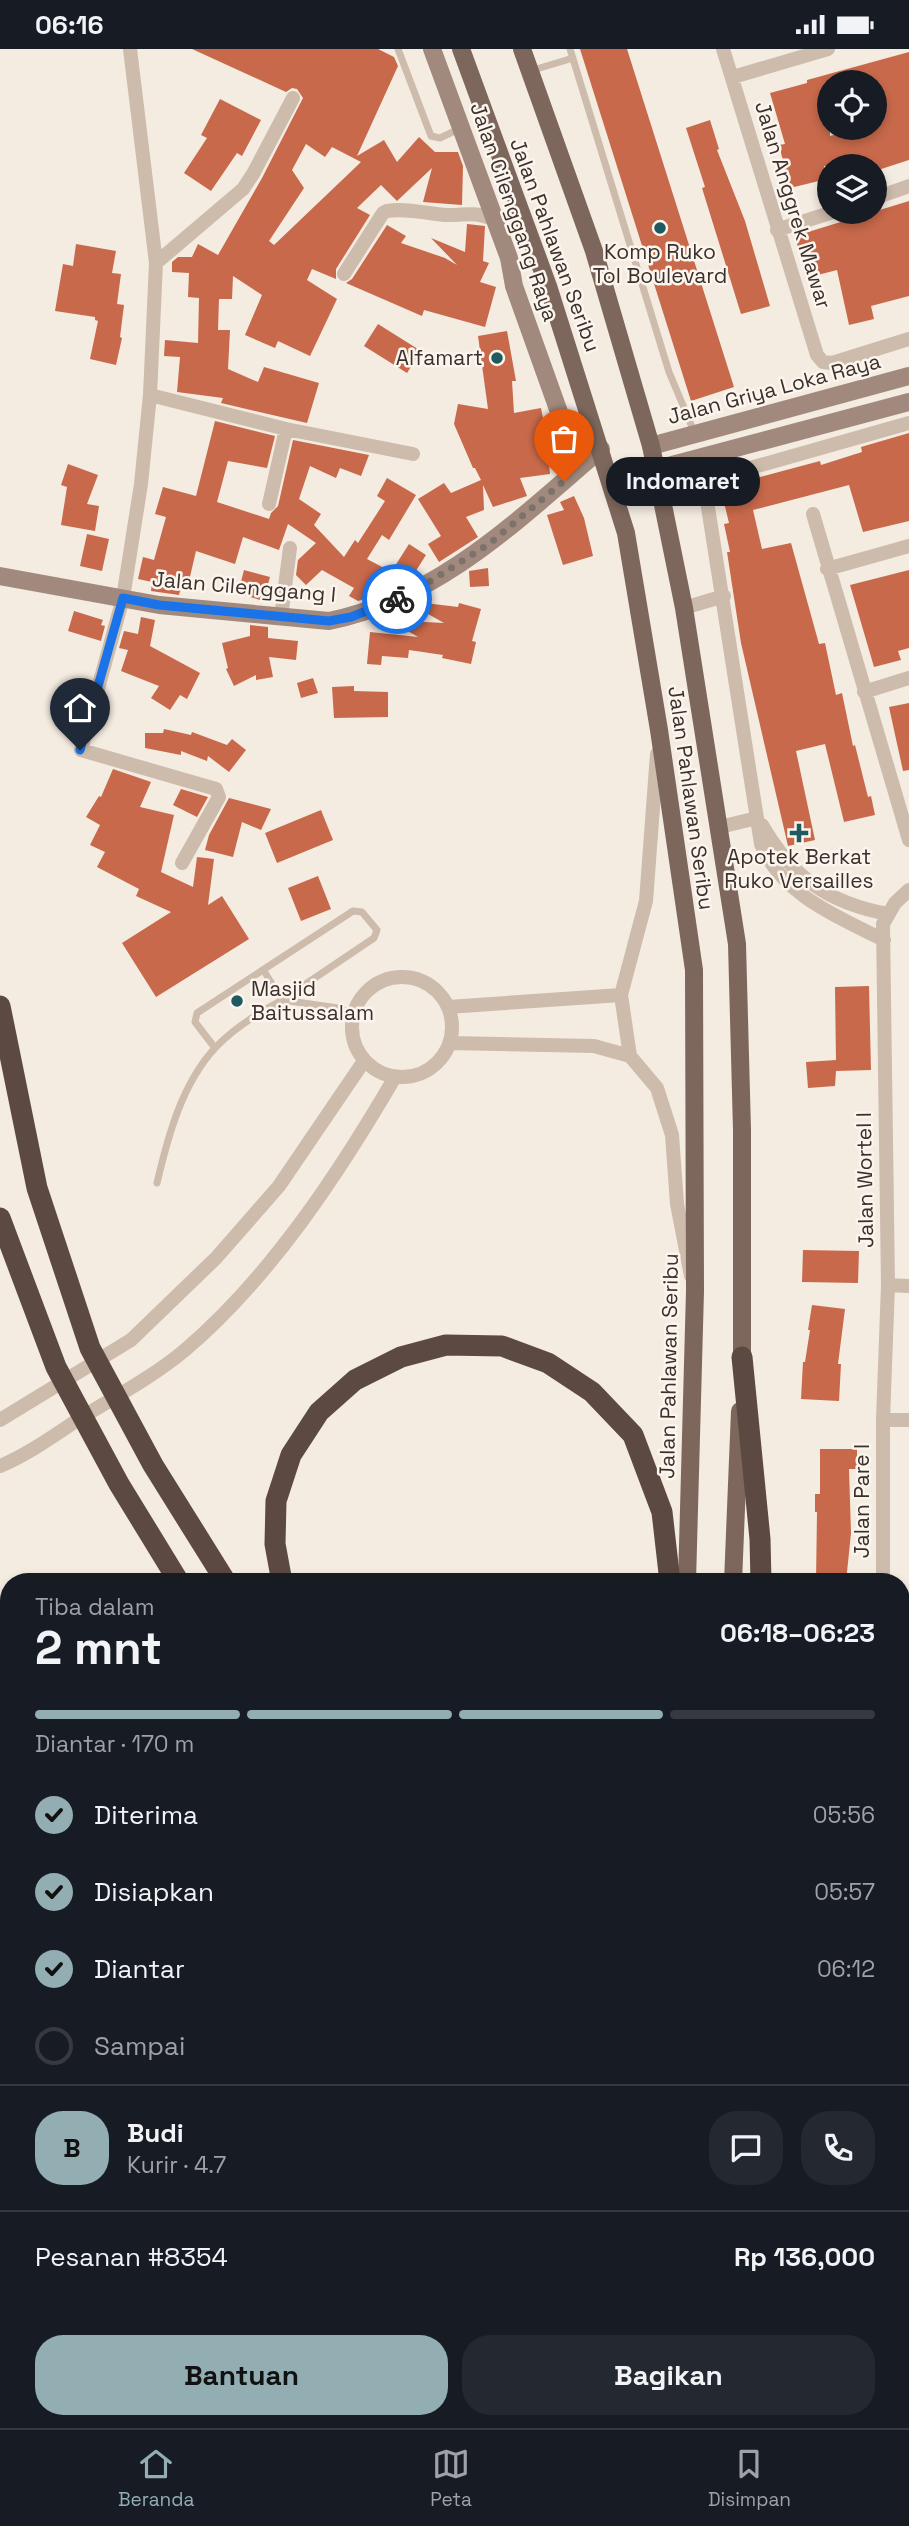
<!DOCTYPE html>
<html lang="id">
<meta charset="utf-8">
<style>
:root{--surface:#171b24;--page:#242831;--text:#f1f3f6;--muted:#9ea1a6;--line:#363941;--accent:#92aeb2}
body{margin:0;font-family:"Space Grotesk",sans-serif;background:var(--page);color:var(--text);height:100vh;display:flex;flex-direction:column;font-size:26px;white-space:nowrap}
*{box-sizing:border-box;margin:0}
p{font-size:23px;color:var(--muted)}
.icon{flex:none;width:38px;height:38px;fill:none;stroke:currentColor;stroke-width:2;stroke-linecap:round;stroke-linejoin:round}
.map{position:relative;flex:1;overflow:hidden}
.drawer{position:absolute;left:0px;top:1524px;width:910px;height:856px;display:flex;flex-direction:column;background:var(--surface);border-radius:28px 28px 0 0;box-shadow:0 4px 10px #0003}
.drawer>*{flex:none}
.fabs{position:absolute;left:817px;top:21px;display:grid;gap:14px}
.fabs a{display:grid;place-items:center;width:70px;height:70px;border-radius:50%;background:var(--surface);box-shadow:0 4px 10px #0003;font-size:35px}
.pin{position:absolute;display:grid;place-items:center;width:60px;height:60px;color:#fff;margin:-72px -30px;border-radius:50% 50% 50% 0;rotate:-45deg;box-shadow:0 0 7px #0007}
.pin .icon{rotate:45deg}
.courier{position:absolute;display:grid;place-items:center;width:70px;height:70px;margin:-35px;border:5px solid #1a73e8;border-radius:50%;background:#fff;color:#222;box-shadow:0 2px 9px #0007}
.bubble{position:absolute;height:49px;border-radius:24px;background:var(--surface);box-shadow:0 4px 10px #0003;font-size:23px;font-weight:700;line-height:49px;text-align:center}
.head em{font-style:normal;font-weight:700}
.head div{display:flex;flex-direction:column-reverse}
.head{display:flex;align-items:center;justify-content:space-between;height:119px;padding:0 35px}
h1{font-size:46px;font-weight:700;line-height:52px}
.bar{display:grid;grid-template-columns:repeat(4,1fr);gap:10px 7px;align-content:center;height:84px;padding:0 35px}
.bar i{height:9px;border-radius:5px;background:var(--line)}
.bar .selected{background:var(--accent)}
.bar p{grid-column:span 4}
.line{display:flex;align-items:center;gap:18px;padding:0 35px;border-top:2px solid var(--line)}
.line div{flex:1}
.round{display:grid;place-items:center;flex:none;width:74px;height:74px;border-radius:28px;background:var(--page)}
ol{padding:0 35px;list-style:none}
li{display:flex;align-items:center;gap:21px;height:77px}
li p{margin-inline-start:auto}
li .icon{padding:7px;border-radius:50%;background:var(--accent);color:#111;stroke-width:4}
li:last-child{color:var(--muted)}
li i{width:38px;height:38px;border:4px solid var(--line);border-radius:50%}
.cta{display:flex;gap:14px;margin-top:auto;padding:14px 35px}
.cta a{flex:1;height:80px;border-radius:28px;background:var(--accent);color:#111;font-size:28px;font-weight:700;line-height:80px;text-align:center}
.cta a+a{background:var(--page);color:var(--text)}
.status{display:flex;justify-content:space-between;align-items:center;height:49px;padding:0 35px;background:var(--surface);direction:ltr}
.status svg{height:19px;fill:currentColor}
.menu{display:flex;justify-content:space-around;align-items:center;height:98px;border-top:2px solid var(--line);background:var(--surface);font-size:19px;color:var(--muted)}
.menu a{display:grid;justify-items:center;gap:4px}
.menu .selected{color:var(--accent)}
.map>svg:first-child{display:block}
.building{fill:#c8694b;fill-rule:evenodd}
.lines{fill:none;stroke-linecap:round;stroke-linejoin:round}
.lane{stroke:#cdbbac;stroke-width:7}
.street{stroke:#cdbbac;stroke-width:14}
.secondary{stroke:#a18a7d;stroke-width:18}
.primary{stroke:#7d675c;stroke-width:18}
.highway{stroke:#5c4a42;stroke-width:21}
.done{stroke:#7c716b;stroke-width:7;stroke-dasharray:0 12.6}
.route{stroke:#1a73e8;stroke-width:9}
.poi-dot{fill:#1f5a5e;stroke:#fbf5ee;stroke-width:2.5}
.labels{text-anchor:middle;stroke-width:5;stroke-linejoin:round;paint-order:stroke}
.street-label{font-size:21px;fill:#3b302b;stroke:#fbf5ee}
.poi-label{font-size:21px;fill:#3b302b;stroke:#fbf5ee}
</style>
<div class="status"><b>06:16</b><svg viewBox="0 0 49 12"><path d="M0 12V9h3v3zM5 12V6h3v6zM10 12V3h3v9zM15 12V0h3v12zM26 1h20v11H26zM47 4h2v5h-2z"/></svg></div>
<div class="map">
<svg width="909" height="2379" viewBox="0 0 909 2379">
<rect width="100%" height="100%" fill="#f4ebe1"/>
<!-- building -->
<path class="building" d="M192,0H378L394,8L398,17L357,107L384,91L397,113L419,88L435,103H458L463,117L462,156L423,153L432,119L397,152L381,136L357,159L370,166L336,220V230L312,220L307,231L337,250L310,307L278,292L275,299L245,286L262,246L233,227L232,250H219L218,281H230L228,320L258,333L264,318L319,334L307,374L221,354L223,349L177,343L180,308L164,307L165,291L198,294L199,249L188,248L189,224L172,223V213L178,208H192L198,195L218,206L262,129L303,49L297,40L292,39L286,43ZM306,95L325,108L332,98L361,113L274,196L269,192L304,139L292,121Z
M580,0H627L734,338L691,352Z
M909,3V111L875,122V117H824L827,130L790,139L779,96L785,95L770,44L807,34V31ZM830,33H875V79H858L830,87Z
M220,50L261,71L242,107L237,104L211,142L184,124L207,89L201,86Z
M710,71L719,100L717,101L745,172L770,257L741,265L702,139L705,138L686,79Z
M909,152V247L871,257L874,270L849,276L837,221L806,229L795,187Z
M467,175L485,177L483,212L489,214L480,233L496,238L485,278L424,261L422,267L346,234L352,230L387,176L406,187L401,194L445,209L457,216L431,189L465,203Z
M76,195L116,202L112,224L121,225L117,255L124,256L120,288L122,289L116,316L90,310L98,272L95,271V268L55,262L63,215L73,217Z
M378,275L421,302L407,324L364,297Z
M507,282L516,332H512L514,364L541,359L547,389L556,388L558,404L548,405L550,425L520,429L527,447L493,458L483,436L484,461L466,468L478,488L439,513L428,495L441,487L418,450L444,434L451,444L481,431L475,419H473L454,375L458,355L488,360L478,287Z
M215,372L275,387L267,419L228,412L217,453L269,470L271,464L278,457L293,391L369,406L361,427L340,419L336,429L310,417L299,450L321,465L314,476L344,508L355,491L358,494L385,452L377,447L387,429L416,446L389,491L382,486L367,510L386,520L368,549L358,552L349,547L354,539L322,521L306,536L296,526L298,511L316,494L288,475L279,501L243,488L235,515L196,502L188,536L182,535L179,546L151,542L152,533L138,530L143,508L154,511L166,468L155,465L163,438L196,447Z
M909,384V472L863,483L849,436L753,461L762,500L791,494L819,595L825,594L836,646L842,644L853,697L855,696L868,748L871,747L875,766L844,773L825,695L796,702L815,791L788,797L741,594L727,503H730L724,475L729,474L721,441L726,437L820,412L821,416L862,403L861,398Z
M68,415L98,426L87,455L99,457L95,482L61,476L67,438L61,436Z
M574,447L584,469L593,507L563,516L547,466L564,461L560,453Z
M87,485L109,490L102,522L80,517Z
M409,495L426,506L412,528L395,517Z
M488,519L489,537L470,538L469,522Z
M244,521L270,528L263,552L238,544Z
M909,521V599L898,602L901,611L874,618L850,536Z
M417,553L458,558L459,554L481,560L472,592L476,593L471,615L442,609L443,606L409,601L408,609L382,607L381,616L367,615L370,583L418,588L389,571L444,574L412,556Z
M74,562L103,571L101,576L105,577L101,592L68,582Z
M141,568L155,571L150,597L200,624L187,650L180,646L170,661L151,649L159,637L121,622L128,601L119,599L124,582L138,585Z
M250,576L268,578V589L298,592L296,611L269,608L273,628L256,631V626L234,637L226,620L228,619L222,594L250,587Z
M313,629L318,644L301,649L297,634Z
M354,637V642L388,643V668L334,669L332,638Z
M909,654V721L903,722L889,658Z
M164,680L191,686L192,683L227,696L232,690L246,701L229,723L208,707L207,712L181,702V706L145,699V684H163Z
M113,720L151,733L140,758L174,766L161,823L193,838L197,808L214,810L208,856L222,847L249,890L156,948L122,894L171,863L136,847L139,840L97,818L105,803L90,796L100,776L86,768L99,747L101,748Z
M181,740L208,748L197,768L173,756Z
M229,749L271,760L261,781L242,773L233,808L205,801L209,786Z
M321,761L333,791L277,814L265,784Z
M318,827L331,860L301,872L288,839Z
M869,937L871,1021L836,1022L835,1037L808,1039L806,1013L836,1011L835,938Z
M803,1201L859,1202L858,1234L802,1233Z
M812,1256L845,1260L838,1315H841L839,1352L801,1350L803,1313H805L810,1281H808Z
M820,1400H857V1420H849L851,1484L846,1533H816L817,1463H815V1445H820Z"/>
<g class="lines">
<!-- lane -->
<path class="lane" d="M398,0L431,87L440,89L461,79
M570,0L669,323L695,385
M530,22L573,9
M215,999L195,973L197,964L353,862L362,863L377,881L374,889L282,951L264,922
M157,1134C168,1087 182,1034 216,998C235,978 258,964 282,951L338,959L351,964"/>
<!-- street -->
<path class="street" d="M130,0L156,214L150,346L141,435L123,549L81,701L216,740L219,748L182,814
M723,0L817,306L823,313L832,314L909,290
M733,28L828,0
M875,149L909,137
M777,181L833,163
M156,214L243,140L253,125L293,49
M344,225L383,164L387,162C405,159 426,164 445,166C466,167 473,161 495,171
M150,346L286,380L413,405
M269,455L286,380
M813,465L909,791
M827,520L909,497
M684,559L724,547
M281,568L290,499
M864,643L909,629
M657,705L646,852L621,946L630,1007L657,1039L672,1086L677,1155L691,1227
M762,776C792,828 828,854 888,865
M720,778L757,769
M884,891C838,868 782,846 761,795L707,452L709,439L722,427L909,374
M352 978a50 50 0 1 1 100 0a50 50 0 1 1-100 0Z
M448,958L621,946
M450,994L594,997L630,1007
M888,1236L909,1237
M0,1371L131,1291L216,1209L279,1137L364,1012
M883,1371H909
M0,1417C29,1405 56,1385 82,1368C117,1347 154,1327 185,1301C270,1229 339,1124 395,1028
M883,1533V1371L888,1236L883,875L895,854L909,841
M0,1574L9,1577
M0,1689L9,1692
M901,1752L909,1753
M901,1800L909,1808
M0,1816L9,1820
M901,1866L909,1877
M1,1972L9,1950
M0,2000L9,2001
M0,2311L9,2312"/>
<!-- secondary -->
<path class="secondary" d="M432,0L509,209L514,237L564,377L577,395L601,400
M651,397L909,327
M657,420L909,353
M0,527L159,556L329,572C438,550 519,470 601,400"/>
<!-- primary -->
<path class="primary" d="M461,0L548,237L626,484L659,681L694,921L695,1242L687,1533
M522,0L594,202L651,397L684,559L737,895L742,1081V1320
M733,1533L740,1362
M653,2379V2371
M700,2379V2371"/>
<!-- highway -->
<path class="highway" d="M0,957L37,1139L90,1299L153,1416L226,1533
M0,1169L56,1318L119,1435L179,1533
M742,1308L760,1490L761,1533
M282,1533L275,1495L276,1452L291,1406L319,1363L355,1331L401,1308L446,1296L502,1297L548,1314L592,1343L633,1386L662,1463L670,1533
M901,2030L909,2035
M901,2066L909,2069
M901,2098L909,2101
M901,2141L909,2144
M901,2187L909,2190
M901,2270L909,2269
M730,2379L735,2371"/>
</g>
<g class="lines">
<!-- done -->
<path class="done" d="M397,550L410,545L489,495L564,432"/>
<!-- route -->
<path class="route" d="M80,701L123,549L159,556L329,572L351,568L397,550"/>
</g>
<!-- markers -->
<g class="poi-dot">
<circle cx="660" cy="179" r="7"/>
<circle cx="497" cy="309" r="7"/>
<path d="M795.5 773.5h7v7h7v7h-7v7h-7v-7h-7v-7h7z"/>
<circle cx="237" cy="952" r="7"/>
</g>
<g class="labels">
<!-- street labels -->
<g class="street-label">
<text transform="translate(793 156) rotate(73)" y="7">Jalan Anggrek Mawar</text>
<text transform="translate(514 163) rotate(71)" y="7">Jalan Cilenggang Raya</text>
<text transform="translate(555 196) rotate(70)" y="7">Jalan Pahlawan Seribu</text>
<text transform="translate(774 340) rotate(-15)" y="7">Jalan Griya Loka Raya</text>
<text transform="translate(244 538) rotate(5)" y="7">Jalan Cilenggang I</text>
<text transform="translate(691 749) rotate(82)" y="7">Jalan Pahlawan Seribu</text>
<text transform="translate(865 1131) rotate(-91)" y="7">Jalan Wortel I</text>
<text transform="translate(669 1317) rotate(-89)" y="7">Jalan Pahlawan Seribu</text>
<text transform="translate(862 1452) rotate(-90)" y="7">Jalan Pare I</text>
</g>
<!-- poi labels -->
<g class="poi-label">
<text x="660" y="210">Komp Ruko<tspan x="660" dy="24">Tol Boulevard</tspan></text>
<text x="483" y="316" text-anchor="end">Alfamart</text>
<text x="799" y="815">Apotek Berkat<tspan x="799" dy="24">Ruko Versailles</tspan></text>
<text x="251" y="947" text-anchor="start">Masjid<tspan x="251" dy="24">Baitussalam</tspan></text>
</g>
</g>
</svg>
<div class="fabs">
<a><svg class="icon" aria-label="locate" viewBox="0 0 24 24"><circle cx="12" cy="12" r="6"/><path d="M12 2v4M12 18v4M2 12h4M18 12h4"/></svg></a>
<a><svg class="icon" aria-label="layers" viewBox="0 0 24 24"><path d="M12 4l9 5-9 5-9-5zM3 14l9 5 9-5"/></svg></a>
</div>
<div class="pin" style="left:564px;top:432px;background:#ea580c"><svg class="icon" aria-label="bag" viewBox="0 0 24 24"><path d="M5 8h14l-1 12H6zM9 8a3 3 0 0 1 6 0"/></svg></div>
<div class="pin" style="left:80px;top:701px;background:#1f2937"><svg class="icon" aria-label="home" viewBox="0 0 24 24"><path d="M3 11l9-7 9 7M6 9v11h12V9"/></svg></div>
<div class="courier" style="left:397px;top:550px"><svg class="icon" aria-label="bike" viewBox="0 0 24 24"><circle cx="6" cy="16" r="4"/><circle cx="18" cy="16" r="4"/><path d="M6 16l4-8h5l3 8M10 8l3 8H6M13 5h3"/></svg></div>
<div class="bubble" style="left:606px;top:408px;width:154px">Indomaret</div>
<section class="drawer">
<div class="head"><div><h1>2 mnt</h1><p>Tiba dalam</p></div><em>06:18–06:23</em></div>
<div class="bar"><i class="selected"></i><i class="selected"></i><i class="selected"></i><i></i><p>Diantar · 170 m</p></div>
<ol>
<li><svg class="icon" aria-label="check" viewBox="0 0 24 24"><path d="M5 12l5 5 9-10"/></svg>Diterima<p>05:56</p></li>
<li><svg class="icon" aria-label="check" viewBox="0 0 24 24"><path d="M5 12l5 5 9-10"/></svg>Disiapkan<p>05:57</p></li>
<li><svg class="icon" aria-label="check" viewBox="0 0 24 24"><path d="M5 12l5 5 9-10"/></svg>Diantar<p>06:12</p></li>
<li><i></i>Sampai</li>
</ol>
<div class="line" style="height:126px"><b class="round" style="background:var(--accent);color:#111">B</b><div><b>Budi</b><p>Kurir · 4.7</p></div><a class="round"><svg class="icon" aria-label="chat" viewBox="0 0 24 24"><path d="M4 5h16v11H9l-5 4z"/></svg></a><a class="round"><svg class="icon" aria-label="phone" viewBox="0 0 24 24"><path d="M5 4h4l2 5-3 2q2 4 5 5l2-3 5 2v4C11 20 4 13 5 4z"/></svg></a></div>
<div class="line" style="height:91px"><div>Pesanan #8354</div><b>Rp 136,000</b></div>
<div class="cta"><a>Bantuan</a><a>Bagikan</a></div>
</section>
</div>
<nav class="menu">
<a class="selected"><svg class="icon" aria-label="home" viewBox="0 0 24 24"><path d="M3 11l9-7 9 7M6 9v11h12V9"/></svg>Beranda</a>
<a><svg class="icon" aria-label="map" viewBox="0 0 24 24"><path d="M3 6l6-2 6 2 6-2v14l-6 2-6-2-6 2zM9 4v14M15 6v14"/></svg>Peta</a>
<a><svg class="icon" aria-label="saved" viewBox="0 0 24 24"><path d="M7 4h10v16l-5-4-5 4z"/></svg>Disimpan</a>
</nav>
